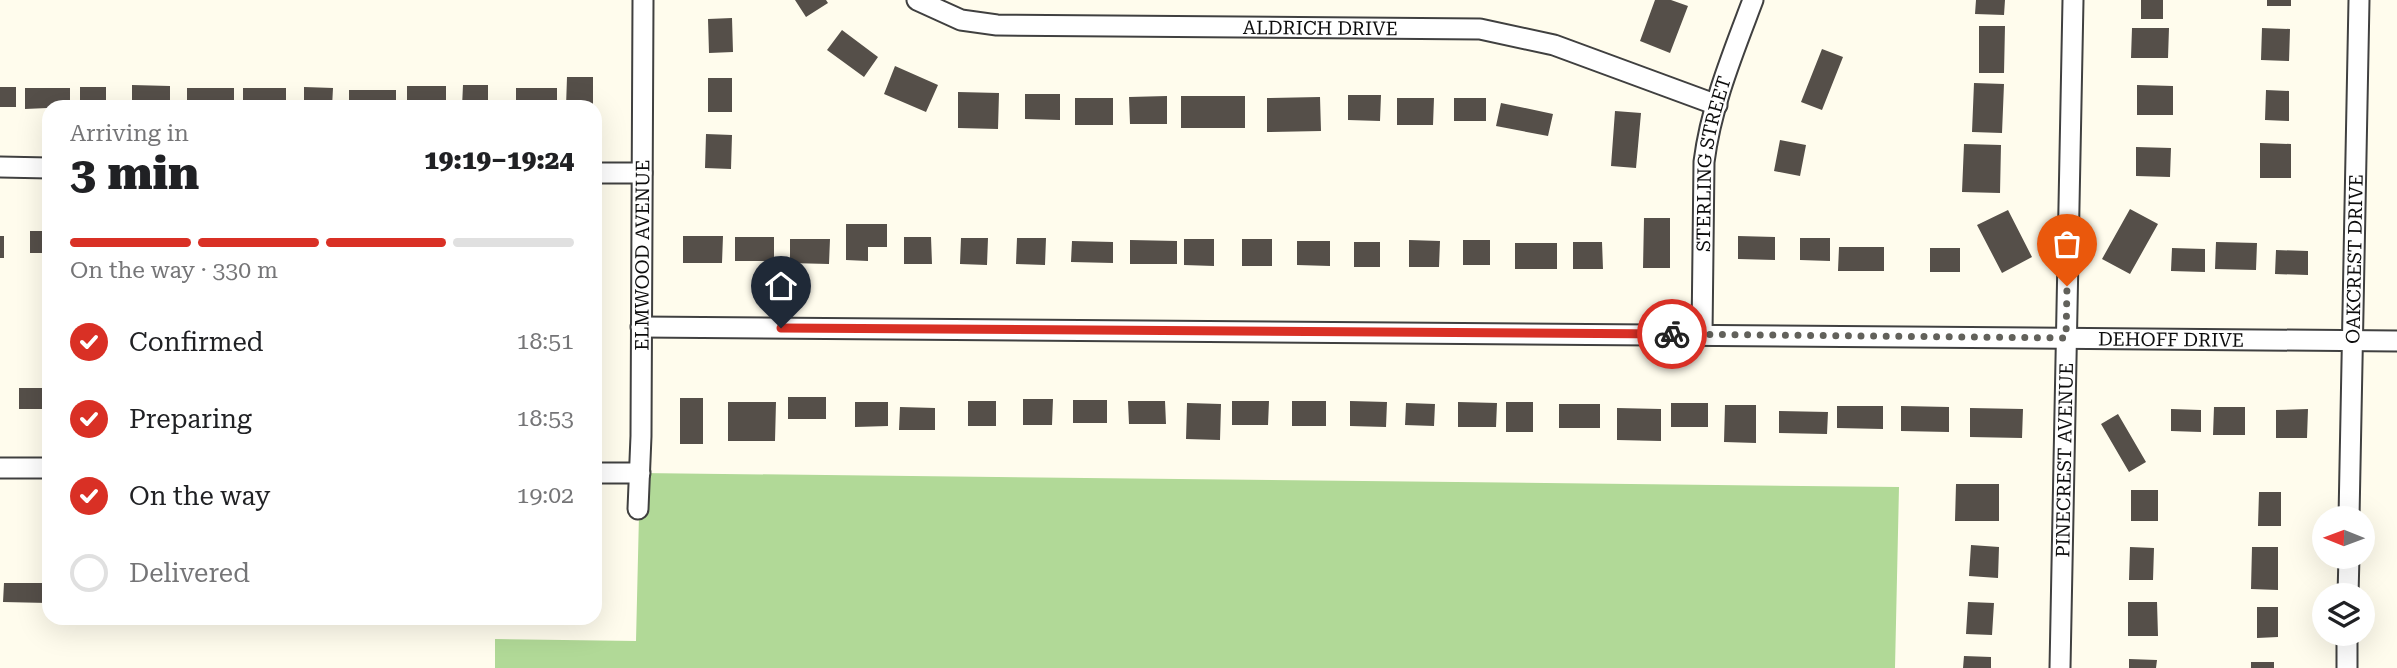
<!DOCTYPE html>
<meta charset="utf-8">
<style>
:root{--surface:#fff;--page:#f2f2f2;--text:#202124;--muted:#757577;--line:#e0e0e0;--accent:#d93025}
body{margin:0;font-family:"Roboto Serif",serif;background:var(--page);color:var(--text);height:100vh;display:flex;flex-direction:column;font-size:26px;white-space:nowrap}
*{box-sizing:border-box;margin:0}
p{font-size:23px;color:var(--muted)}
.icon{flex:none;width:38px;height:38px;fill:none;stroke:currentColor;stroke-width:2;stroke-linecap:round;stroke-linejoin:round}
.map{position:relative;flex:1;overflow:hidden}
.side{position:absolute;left:42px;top:100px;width:560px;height:525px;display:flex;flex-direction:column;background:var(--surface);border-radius:21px;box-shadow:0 7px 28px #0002}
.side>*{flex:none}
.needle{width:46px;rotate:271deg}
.fabs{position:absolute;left:2312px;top:506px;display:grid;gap:14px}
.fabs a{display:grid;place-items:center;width:63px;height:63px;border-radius:50%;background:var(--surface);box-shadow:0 7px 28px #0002;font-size:35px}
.pin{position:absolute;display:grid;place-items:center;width:60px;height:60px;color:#fff;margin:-72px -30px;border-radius:50% 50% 50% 0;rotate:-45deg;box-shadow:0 0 7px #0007}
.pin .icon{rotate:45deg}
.courier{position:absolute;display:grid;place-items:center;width:70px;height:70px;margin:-35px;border:5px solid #d93025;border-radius:50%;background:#fff;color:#222;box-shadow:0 2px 9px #0007}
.headline em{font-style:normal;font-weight:800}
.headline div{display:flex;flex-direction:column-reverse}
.headline{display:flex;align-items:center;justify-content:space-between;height:119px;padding:0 28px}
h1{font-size:46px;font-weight:800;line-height:52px}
.bar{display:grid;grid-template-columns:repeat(4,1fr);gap:10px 7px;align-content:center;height:84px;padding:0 28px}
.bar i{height:9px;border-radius:5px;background:var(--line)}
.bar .on{background:var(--accent)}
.bar p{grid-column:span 4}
ol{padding:0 28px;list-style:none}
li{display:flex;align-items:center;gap:21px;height:77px}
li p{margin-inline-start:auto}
li .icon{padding:7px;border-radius:50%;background:var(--accent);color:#fff;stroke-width:4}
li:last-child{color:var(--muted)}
li i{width:38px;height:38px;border:4px solid var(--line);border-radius:50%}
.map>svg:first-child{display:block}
.forest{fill:#b1d997}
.building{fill:#554f49}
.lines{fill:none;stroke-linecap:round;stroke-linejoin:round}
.minor-casing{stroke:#404040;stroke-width:23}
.minor{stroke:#fff;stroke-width:19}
.done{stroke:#62615b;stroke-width:7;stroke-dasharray:0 12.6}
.route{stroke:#d93025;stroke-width:9}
.labels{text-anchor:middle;stroke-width:7;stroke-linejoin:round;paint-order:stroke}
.street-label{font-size:19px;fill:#0d0d0d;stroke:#fff}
</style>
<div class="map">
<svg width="2397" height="668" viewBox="0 0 2397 668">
<rect width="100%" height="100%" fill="#fffced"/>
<!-- forest -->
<path class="forest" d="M640,473L1899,487L1895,668H495V639L636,641Z"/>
<!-- building -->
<path class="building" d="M795,0H826L828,3L806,17Z
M1655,0H1671L1688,6L1670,53L1640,41Z
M1976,0H2005L2004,15L1975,14Z
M2141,0H2163V19H2141Z
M2267,0H2291V6H2267Z
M732,18L733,52L709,53L708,19Z
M1979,26H2005L2004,73H1979Z
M2132,28H2169L2168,58H2131Z
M2262,28L2290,29L2289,61L2261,60Z
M842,30L878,57L864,77L827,50Z
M1822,49L1843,57L1822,110L1801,102Z
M895,66L938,85L926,112L884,94Z
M567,77H593V107H566Z
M708,78H732V112H708Z
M1974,83L2004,84L2002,133L1972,132Z
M132,85L170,86V107H132Z
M463,85H488V107H462Z
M2137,85L2173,86V115H2137Z
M407,86H446V107H407Z
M0,87H16V107H0Z
M80,87H106V107H80Z
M304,87L333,88L332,107H304Z
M25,88H70V107L25,109Z
M187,88H234V107H187Z
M243,88H286V107H243Z
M516,88H557V107H516Z
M349,90H396V107H349Z
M2266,90L2289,91V121L2265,120Z
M958,92L999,93L998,129L958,128Z
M1025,94H1060V120L1025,119Z
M1348,95H1381L1380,121L1348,120Z
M1167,96V124H1130L1129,97Z
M1181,96H1245V128H1181Z
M1320,97L1321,131L1267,132V98Z
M1075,98H1113V125H1075Z
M1397,98H1434L1433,125H1397Z
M1454,98H1486V121H1454Z
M1501,103L1553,114L1548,136L1496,126Z
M1615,111L1641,113L1636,168L1611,166Z
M706,134L732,135L731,169L705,168Z
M1780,140L1806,145L1800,176L1774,171Z
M2260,143L2291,144V178H2260Z
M1964,144L2001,145L2000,193L1962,192Z
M2136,147L2171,148L2170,177L2136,176Z
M2130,209L2158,224L2130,274L2102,259Z
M2008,210L2032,257L2002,273L1977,225Z
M1644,218H1670V268H1643Z
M846,224H887V247H868V261L846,260Z
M30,231H49V253H30Z
M0,236H4V258H0Z
M683,236H723L722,263H683Z
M1738,236L1775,237V260L1738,259Z
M735,237H774V261H735Z
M904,237H931L932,264H904Z
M961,238H988L987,265L960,264Z
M1017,238H1046L1045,265L1016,264Z
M1800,238H1830V261L1800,260Z
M790,239H830L829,264L790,263Z
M1184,239H1214V266L1184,265Z
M1242,239H1272V266H1242Z
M1130,240L1177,241V264H1130Z
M1409,240L1440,241L1439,267H1409Z
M1463,240H1490V265H1463Z
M1072,241L1113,242V263L1071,262Z
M1297,241H1330V266L1297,265Z
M1354,242H1380V267H1354Z
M1573,242H1602L1603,269H1573Z
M2216,242L2257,243L2256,270L2215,269Z
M1515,243H1557V269H1515Z
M1839,247H1884V271H1838Z
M1930,248H1960V272H1930Z
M2172,248L2205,249V272L2171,271Z
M2276,250L2308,251V275L2275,274Z
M19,388H44V409H19Z
M788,397H826V419H788Z
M680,398H703V444H680Z
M1023,399H1053L1052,425H1023Z
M1073,400H1107V423H1073Z
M968,401H996V426H968Z
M1128,401H1165L1166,424H1129Z
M1232,401H1269L1268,425H1232Z
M1292,401H1326V426H1292Z
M1350,401L1387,402L1386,427L1350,426Z
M728,402H776L775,441H728Z
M855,402H888V426L855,427Z
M1458,402L1497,403L1496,427H1458Z
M1506,402H1533V432H1506Z
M1187,403L1221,404L1220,440L1186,439Z
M1406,403L1435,404L1434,426L1405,425Z
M1671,403H1708V427H1671Z
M1559,404H1600V428H1559Z
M1725,405H1756V443L1724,442Z
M1837,406H1883V429L1837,428Z
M1901,406L1949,407V432L1901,431Z
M900,407L935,408V430H899Z
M2214,407H2245V435H2213Z
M1617,408L1661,409V441L1617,440Z
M1970,408L2023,409L2022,438L1970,437Z
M2171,409L2201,410V432L2171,431Z
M2308,409L2307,438H2276V410Z
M1779,411L1828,412L1827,434L1779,433Z
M2118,414L2146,462L2129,472L2101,424Z
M1956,484H1999V521H1955Z
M2131,490H2158V521H2131Z
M2259,492H2281V526H2258Z
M595,533H598V557H595Z
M1971,545L1999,547L1998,578L1969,576Z
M2130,547L2154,548L2153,580H2129Z
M2252,547H2278V590L2251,589Z
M4,583H48V603L3,602Z
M1968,602L1994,603L1992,635L1966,634Z
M2128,602H2157L2158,636H2128Z
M2257,607H2278V637L2257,638Z
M1964,656L1991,657V668H1963Z
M2129,659L2157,660L2156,668H2129Z
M2251,662H2274V668H2251Z"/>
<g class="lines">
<!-- minor casing -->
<g class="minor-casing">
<g id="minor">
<path id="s1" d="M917,0L961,20L997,25L1480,29L1554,45L1717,105"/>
<path d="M0,167L49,168"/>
<path d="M595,173H642"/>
<path id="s2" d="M641,327L2397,341"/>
<path id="s3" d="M1702,335L1704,162C1711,106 1733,53 1753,0"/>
<path d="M0,468H49"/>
<path d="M595,473H640"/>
<path id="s4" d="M638,509L641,436L643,0"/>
<path id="s5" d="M2349,518L2359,0"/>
<path d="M2348,595L2349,556"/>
<path id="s6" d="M2060,668L2073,0"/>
<path d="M2347,668V634"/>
</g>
</g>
<!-- minor -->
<use href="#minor" class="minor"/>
</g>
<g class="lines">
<!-- done -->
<path class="done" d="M1672,334L2066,338L2067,286"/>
<!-- route -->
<path class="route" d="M781,328L1672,334"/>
</g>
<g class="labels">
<!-- street labels -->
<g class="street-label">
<text dy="7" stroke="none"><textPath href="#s1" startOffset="408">ALDRICH DRIVE</textPath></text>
<text dy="7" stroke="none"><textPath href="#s3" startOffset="172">STERLING STREET</textPath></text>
<text dy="7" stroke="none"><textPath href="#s4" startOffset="254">ELMWOOD AVENUE</textPath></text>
<text dy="7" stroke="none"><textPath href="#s5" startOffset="259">OAKCREST DRIVE</textPath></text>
<text dy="7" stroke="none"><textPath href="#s2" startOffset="1530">DEHOFF DRIVE</textPath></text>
<text dy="7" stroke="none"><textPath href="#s6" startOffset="208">PINECREST AVENUE</textPath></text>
</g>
</g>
</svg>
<div class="fabs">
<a><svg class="needle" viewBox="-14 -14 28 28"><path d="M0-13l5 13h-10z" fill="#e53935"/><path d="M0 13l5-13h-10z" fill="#757577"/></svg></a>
<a><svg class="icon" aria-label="layers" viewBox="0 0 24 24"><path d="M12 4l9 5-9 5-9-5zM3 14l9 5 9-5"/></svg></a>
</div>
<div class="pin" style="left:2067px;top:286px;background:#ea580c"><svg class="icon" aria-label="bag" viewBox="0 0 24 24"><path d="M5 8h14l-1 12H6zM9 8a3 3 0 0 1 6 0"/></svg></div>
<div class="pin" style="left:781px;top:328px;background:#1f2937"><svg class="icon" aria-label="home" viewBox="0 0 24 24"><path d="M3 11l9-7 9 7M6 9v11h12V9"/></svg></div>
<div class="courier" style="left:1672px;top:334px"><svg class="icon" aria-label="bike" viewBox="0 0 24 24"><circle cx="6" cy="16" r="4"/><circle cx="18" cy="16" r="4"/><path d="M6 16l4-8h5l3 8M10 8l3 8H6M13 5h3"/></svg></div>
<section class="side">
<div class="headline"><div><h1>3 min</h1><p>Arriving in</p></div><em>19:19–19:24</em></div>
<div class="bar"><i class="on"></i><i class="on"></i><i class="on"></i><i></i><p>On the way · 330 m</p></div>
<ol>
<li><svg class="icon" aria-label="check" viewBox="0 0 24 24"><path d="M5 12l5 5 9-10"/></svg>Confirmed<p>18:51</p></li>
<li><svg class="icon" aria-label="check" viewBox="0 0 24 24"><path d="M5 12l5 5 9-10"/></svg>Preparing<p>18:53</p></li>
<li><svg class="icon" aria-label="check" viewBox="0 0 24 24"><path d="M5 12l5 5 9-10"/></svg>On the way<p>19:02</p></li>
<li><i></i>Delivered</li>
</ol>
</section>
</div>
